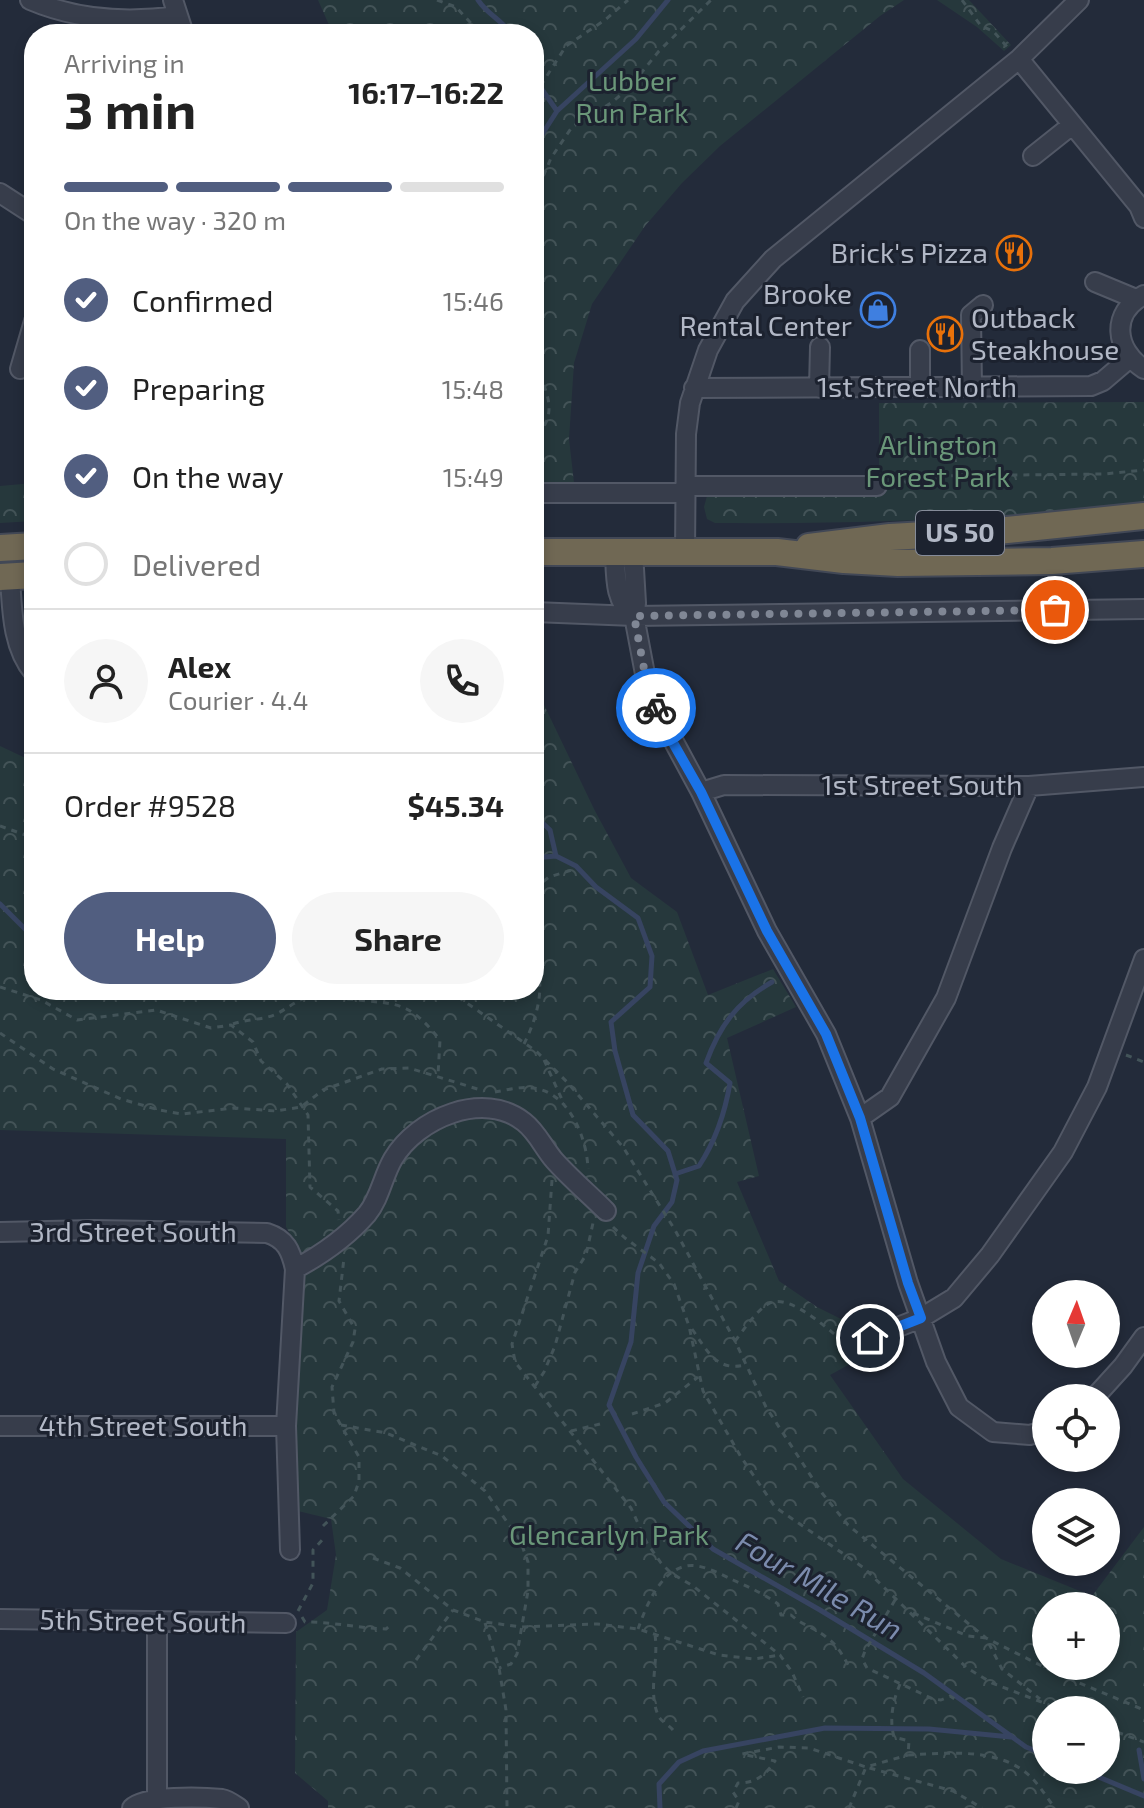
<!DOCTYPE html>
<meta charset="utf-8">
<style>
:root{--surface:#fff;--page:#f6f6f6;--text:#222;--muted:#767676;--line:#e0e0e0;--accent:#515e80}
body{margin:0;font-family:"Exo 2",sans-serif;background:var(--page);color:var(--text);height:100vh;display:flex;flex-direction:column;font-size:30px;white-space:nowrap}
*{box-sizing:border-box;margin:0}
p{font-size:26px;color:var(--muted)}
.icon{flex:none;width:44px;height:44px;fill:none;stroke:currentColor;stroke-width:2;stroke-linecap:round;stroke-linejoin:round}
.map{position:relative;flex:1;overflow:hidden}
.drawer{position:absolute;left:24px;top:24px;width:520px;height:976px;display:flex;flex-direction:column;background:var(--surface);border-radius:32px;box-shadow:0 4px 12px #0003}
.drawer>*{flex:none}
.needle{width:52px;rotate:2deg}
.tools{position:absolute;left:1032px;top:1280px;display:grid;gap:16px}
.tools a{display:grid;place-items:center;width:88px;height:88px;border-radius:50%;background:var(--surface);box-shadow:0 4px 12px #0003;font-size:40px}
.pin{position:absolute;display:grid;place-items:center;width:68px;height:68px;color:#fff;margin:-34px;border:4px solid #fff;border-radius:50%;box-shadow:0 2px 8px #0007}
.courier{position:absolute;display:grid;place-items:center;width:80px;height:80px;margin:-40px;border:6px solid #1a73e8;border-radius:50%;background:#fff;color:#222;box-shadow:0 2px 10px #0007}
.headline em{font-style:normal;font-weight:700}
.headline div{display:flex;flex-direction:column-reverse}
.headline{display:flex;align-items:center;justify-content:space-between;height:136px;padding:0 40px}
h1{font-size:52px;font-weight:700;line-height:60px}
.bar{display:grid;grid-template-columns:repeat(4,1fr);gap:12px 8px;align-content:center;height:96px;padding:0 40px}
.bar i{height:10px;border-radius:6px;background:var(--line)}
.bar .selected{background:var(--accent)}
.bar p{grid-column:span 4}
.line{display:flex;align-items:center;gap:20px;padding:0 40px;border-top:2px solid var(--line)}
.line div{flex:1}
.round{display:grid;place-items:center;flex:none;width:84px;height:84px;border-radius:42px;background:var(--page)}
ol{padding:0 40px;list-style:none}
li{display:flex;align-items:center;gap:24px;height:88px}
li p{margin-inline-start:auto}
li .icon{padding:8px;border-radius:50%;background:var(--accent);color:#fff;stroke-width:4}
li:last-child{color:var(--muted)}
li i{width:44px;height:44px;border:4px solid var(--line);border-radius:50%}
.button{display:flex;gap:16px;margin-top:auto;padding:16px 40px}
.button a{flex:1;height:92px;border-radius:48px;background:var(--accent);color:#fff;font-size:32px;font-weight:700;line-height:92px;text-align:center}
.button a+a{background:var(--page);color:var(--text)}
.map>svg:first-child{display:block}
.forest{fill:url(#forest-crowns);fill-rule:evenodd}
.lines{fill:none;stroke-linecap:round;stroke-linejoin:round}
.stream{stroke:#374461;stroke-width:5}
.minor-casing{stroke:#525866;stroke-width:22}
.highway-casing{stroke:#424856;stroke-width:30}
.path{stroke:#435459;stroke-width:3;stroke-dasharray:6 6;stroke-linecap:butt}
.minor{stroke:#373d4b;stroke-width:18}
.highway{stroke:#706854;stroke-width:26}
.done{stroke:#808795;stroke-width:8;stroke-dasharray:0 14.4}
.route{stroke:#1a73e8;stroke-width:10}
.labels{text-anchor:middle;stroke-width:6;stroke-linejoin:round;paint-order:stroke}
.shield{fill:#1c222f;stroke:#858b99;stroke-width:2}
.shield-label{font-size:26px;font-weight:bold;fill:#b2b8c6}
.park-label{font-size:28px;fill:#6a9779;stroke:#1c222f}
.poi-label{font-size:28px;fill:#b2b8c6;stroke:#1c222f;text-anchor:end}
.street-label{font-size:28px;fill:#b2b8c6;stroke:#1c222f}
.water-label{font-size:30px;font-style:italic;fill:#7b8bad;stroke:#1c222f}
</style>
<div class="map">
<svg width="1144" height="1808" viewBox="0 0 1144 1808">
<defs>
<pattern id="forest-crowns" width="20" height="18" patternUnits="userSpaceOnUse" patternTransform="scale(2)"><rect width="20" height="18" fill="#26383c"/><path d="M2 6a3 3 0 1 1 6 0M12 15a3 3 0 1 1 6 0" fill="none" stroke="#435357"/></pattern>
</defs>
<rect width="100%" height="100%" fill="#232b3a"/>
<!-- forest -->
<path class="forest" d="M318,0H904L880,16L720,146L682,183L645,226L592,304L574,363L569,439L574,483H534V34H333Z
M937,0H969L1011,45L1004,51L977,27Z
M1144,402V503C1001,520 859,524 715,523L707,519L704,507L707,496L716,493L879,491V403Z
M34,483V521L0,523V486Z
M534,684L594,809L631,878L677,912L708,995L773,969L796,1007L727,1038L759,1176L737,1182L779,1281L817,1307L843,1320L858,1322L870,1353L830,1375L903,1479L1001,1559L1092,1596L1144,1527V1808H328V1801L295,1773L296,1632L327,1610L336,1555L331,1519L298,1511L296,1427L304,1278L301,1252L286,1227V1139L0,1130V746L34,762V990H534ZM1046,1606H1106V1666H1046ZM1046,1710H1106V1770H1046Z"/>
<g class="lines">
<!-- stream -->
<path class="stream" d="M478,0C488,15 501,19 511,34
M534,78L557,111
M534,147L557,111L636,39L668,0
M534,815L550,830L556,856
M534,858L556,856L576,866L596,887L638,918L652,956L650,987L611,1022L615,1051L633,1115L668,1151L677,1180L672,1202L654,1226L638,1273L631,1342L609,1405L636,1457L664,1502L713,1549L820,1610L924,1673L1026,1747L1046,1755
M0,904L34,938
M675,1174L699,1166C716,1140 725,1113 730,1083L706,1063C720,1025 737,1002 772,982
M1139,1750L1144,1779
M1082,1770L1144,1796
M660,1808L659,1784L679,1762L703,1751L825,1728L929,1729L1011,1737"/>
<!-- minor casing -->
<g class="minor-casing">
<path id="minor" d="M30,0C77,20 127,23 177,16
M173,0L184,34
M1019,59L1139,206L1144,218
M1033,156L1072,125
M0,193L34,215
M1095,282L1136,299
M1144,295C1110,313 1115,350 1144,369
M920,350V388
M20,369L34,321
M694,388L1091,386L1103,381L1130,358
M819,388L820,347
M972,388L971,315L983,305
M685,486H877
M534,493H685
M615,552C616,575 614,602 634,616
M633,552L636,603L634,616L645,674L660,716L701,792L767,931L826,1034L860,1118L908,1283L936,1362L959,1407L993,1432L1030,1435L1046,1430
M685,552L686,434L690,403L708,350L735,301L773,259L1019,59L1079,0
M10,577C12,609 12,647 34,673
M534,612L634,616L1144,609
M701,792L724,785L1029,786L1144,777
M860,1118L890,1097L946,998L1002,848L1029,786
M0,1232L94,1230L267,1233C286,1239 291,1251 295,1269L286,1426L290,1550
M295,1269C321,1255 347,1237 367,1214C380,1198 383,1176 393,1159C417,1118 484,1090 524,1122C537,1132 543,1147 554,1160C570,1178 589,1194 606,1211
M870,1338L921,1318L954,1298L990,1255L1063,1152L1097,1087L1144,959
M1094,1398L1123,1366L1144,1337
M0,1426H286
M0,1619L286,1623
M157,1798V1623
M132,1808C144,1795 203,1797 222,1799C228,1800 233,1804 239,1808"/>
</g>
<!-- highway casing -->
<g class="highway-casing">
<path id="highway" d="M809,547L890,537L997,531L1144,516
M0,548L34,546
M534,552H777L844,560L898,563L1052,561L1144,554
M0,577L34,575"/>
</g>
<!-- path -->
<path class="path" d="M437,0L456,7L481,34
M962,0L981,26L993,31L1008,48
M534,96L566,46L605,20L628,0
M534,198L551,158L572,127L611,103L629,88L659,51L711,0
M534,363C547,391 560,415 534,438
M893,486L923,476L1104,474L1144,470
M0,826L34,838
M534,889L549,877L572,870
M0,987L41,1000L77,1020L156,1010L211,1028L231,1025L253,1042L261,1061L287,1084L308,1115L310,1187L338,1211L339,1220
M448,990L536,1051L567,1082L623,1147L675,1230L735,1341L766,1407L822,1493L848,1525L986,1638L1058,1674L1144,1710
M233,1024C246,1019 262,1020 274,1015C288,1009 298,998 313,996C324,993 338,998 350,999C398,1005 407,999 440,1040L438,1075
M0,1033L53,1069L121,1099L159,1110L182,1114L234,1108L276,1111L301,1107L323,1090L382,1069L409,1068L484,1091
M524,1044C536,1020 547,986 534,960
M1126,1055L1144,1062
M544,1060L564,1104
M495,1092C507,1090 521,1086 533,1088C569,1092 587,1138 588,1169
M552,1180L548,1236L512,1344L515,1362L631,1508L647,1543L661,1563L671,1573L693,1586L780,1655L792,1672L803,1697
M613,1227L625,1238L659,1263L674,1284L689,1326L703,1391L741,1457L775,1507L864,1568L967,1668L992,1683L1062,1710
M692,1329C707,1350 716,1372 745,1365
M735,1341C744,1330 756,1310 770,1303C792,1293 834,1335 851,1348H858
M535,1386L544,1372L555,1346L575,1272L586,1255L593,1223
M632,1414L665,1403L698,1377
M341,1425L386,1433L442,1456L485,1491L520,1540L528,1562V1591L517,1654L511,1664L499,1668
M571,1431L600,1424
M323,1526L354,1496L359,1481V1457L334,1413L332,1387L353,1342L355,1329L339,1301L344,1258
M373,1558L400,1568L453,1610L485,1622L521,1627L597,1624L638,1629L719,1655L754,1659L780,1655
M895,1600L865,1651L862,1659L867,1668L933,1699L941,1700L950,1696L956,1700
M298,1611L313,1583V1550L323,1539
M913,1613L968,1636L986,1638L1002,1669L1040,1699
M302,1617L305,1622C333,1622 358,1628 386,1629L392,1624
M485,1623L499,1668L506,1710L507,1808
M638,1629C646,1607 659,1572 686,1566C701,1563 720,1574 733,1580C749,1587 764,1594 778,1604L781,1615H791C802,1625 815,1628 826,1637C838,1645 844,1658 851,1670
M655,1635C659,1661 647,1693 659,1717C662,1722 670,1726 673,1730
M416,1660L453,1610
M900,1684C893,1701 889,1719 894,1737L909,1741L908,1755C948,1753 1000,1747 1031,1777C1040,1786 1047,1798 1055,1808
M1106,1728L1144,1742
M736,1808L739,1801L733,1792L738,1783C755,1783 765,1776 775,1761L742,1754L779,1747L809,1748L866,1767L908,1755
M849,1808L866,1767L953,1791L982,1808"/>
<!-- minor -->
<use href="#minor" class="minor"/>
<!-- highway -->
<use href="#highway" class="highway"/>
</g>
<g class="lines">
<!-- done -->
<path class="done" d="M656,708L645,674L634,616L1055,610"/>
<!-- route -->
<path class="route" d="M656,708L672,741L701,792L767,931L826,1034L860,1118L908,1283L921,1318L870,1338"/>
</g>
<!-- icons -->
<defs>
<g id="restaurant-ring" transform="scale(1.8)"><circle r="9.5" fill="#1c222f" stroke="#e8710a" stroke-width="1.5"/><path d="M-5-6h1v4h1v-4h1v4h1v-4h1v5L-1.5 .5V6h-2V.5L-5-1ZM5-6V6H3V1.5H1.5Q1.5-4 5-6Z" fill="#e8710a"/></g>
<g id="shop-ring" transform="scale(1.8)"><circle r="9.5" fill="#1c222f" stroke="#3f7fe0" stroke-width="1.5"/><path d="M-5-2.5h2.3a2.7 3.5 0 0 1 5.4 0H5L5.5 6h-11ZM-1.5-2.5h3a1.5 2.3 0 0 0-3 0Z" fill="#3f7fe0"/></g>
</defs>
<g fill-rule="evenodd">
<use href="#restaurant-ring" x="1014" y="253"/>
<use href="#shop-ring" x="878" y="310"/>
<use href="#restaurant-ring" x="945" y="334"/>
</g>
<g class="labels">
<!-- shield labels -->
<rect class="shield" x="916" y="511" width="88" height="44" rx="6"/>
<g class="shield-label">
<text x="960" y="542">US 50</text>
</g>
<!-- park labels -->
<g class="park-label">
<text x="632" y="91">Lubber<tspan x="632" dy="32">Run Park</tspan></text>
<text x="938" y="455">Arlington<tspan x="938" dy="32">Forest Park</tspan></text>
<text x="609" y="1545">Glencarlyn Park</text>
</g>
<!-- poi labels -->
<g class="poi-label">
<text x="988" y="263">Brick's Pizza</text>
<text x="852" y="304">Brooke<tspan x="852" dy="32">Rental Center</tspan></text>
<text x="971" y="328" text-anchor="start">Outback<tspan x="971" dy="32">Steakhouse</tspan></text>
</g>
<!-- street labels -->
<g class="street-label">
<text x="917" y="397">1st Street North</text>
<text x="922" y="795">1st Street South</text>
<text x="133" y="1242">3rd Street South</text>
<text x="143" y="1436">4th Street South</text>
<text transform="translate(143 1621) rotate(1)" y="10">5th Street South</text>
</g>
<!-- water labels -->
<g class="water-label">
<text transform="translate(819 1586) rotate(30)" y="10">Four Mile Run</text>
</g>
</g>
</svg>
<div class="tools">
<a><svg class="needle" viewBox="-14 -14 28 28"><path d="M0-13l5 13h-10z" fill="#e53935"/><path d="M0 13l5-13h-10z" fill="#767676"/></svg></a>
<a><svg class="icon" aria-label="locate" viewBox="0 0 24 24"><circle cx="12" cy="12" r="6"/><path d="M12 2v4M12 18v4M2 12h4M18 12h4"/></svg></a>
<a><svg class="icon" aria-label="layers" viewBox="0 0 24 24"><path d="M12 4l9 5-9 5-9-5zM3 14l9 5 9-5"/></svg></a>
<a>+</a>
<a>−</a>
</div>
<div class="pin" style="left:1055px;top:610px;background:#ea580c"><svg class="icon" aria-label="bag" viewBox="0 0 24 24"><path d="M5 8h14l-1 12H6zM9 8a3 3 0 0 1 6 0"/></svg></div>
<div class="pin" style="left:870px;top:1338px;background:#1f2937"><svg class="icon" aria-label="home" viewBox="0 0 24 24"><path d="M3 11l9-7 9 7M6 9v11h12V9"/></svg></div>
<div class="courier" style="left:656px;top:708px"><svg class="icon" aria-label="bike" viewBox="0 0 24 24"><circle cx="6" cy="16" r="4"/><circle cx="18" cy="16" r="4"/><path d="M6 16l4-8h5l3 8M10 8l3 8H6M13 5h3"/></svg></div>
<section class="drawer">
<div class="headline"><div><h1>3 min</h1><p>Arriving in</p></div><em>16:17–16:22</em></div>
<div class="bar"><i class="selected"></i><i class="selected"></i><i class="selected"></i><i></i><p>On the way · 320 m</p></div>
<ol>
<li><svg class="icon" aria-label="check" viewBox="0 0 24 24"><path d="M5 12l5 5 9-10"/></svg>Confirmed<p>15:46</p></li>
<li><svg class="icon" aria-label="check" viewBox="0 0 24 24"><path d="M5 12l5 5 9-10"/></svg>Preparing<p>15:48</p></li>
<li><svg class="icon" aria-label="check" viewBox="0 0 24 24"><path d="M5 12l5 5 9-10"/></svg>On the way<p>15:49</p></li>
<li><i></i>Delivered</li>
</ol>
<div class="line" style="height:144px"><a class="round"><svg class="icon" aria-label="person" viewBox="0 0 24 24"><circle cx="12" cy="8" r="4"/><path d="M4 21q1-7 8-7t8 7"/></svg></a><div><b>Alex</b><p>Courier · 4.4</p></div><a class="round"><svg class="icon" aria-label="phone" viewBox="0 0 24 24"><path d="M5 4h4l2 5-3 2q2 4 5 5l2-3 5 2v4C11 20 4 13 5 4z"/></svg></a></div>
<div class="line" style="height:104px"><div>Order #9528</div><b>$45.34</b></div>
<div class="button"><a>Help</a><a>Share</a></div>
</section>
</div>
